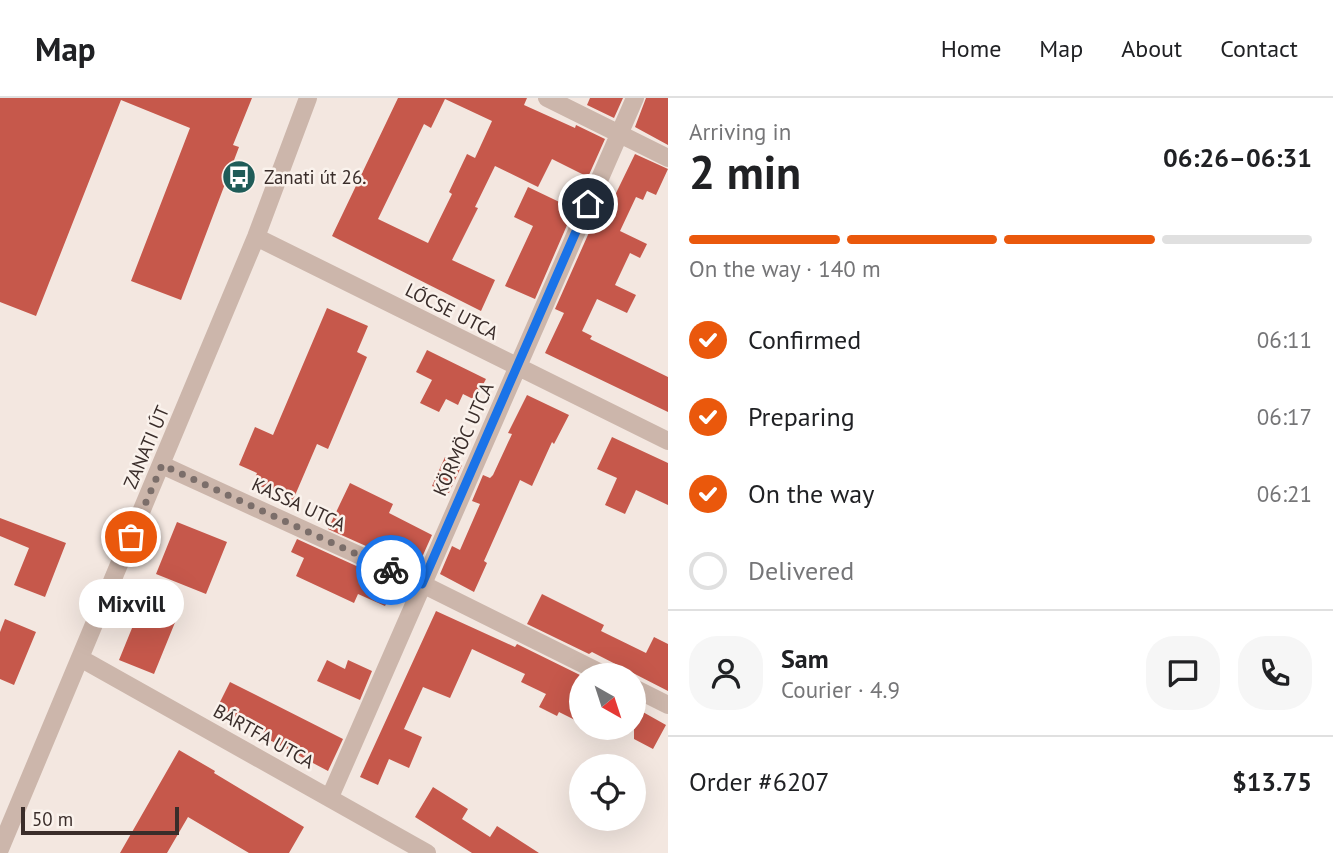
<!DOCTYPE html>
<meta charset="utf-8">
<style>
:root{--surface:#fff;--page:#f6f6f6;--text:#202124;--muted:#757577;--line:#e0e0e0;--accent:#ea580c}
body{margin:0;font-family:"PT Sans",sans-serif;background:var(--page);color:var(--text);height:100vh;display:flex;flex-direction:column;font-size:26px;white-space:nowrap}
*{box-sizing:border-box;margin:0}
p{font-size:23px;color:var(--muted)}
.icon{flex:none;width:38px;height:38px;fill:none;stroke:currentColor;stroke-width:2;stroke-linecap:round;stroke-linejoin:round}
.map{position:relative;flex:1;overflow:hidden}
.details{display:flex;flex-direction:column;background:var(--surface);width:665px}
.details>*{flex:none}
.needle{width:46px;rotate:141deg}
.controls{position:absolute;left:569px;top:565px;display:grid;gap:14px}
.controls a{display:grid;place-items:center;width:77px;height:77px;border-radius:50%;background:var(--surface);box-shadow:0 7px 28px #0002;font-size:35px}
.scale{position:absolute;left:21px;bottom:18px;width:158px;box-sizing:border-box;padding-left:7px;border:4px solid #3a2d2a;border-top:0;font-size:19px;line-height:24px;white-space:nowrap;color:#3a2d2a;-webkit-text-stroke:5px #faf2ec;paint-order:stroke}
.pin{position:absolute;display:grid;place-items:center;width:60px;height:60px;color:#fff;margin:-30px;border:4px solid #fff;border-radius:50%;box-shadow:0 2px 7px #0007}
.courier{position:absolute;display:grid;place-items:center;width:70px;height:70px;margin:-35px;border:5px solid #1a73e8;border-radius:50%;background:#fff;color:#222;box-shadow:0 2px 9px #0007}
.bubble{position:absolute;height:49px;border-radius:24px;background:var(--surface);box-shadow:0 7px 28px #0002;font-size:23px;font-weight:800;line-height:49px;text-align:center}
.summary em{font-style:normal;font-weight:800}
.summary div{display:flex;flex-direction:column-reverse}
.summary{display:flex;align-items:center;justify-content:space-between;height:119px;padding:0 21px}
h1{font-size:46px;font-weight:800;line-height:52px}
.bar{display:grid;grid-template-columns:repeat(4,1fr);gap:10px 7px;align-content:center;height:84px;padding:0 21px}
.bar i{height:9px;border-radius:5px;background:var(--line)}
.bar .on{background:var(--accent)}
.bar p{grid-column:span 4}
.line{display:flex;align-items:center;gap:18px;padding:0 21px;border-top:2px solid var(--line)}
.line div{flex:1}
.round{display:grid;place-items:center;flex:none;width:74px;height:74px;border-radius:28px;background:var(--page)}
ol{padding:0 21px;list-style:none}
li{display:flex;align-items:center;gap:21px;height:77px}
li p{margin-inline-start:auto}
li .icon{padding:7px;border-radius:50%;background:var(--accent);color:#fff;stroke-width:4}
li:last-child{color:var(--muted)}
li i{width:38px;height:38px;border:4px solid var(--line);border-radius:50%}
header{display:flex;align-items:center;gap:42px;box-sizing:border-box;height:98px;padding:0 35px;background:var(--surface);border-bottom:2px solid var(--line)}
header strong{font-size:33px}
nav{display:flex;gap:38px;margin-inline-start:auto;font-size:24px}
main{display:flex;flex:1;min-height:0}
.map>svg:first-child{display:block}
.building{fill:#c6584b;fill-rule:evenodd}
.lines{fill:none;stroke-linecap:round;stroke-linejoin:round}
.minor{stroke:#ccb6ab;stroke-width:18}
.done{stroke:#7b6e6a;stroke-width:7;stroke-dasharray:0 12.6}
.route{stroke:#1a73e8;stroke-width:9}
.labels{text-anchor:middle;stroke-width:5;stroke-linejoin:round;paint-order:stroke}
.poi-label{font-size:19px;fill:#3a2d2a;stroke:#faf2ec;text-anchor:start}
.street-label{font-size:19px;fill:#3a2d2a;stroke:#faf2ec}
</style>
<header>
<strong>Map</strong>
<nav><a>Home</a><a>Map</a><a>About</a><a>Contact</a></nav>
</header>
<main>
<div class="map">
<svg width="668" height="755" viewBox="0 0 668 755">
<rect width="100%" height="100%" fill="#f3e7e0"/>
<!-- building -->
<path class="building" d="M0,0H252L233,47L239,49L181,202L131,183L190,30L121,2L36,218L0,204Z
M398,0H527L524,7L575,30L576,27L605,41L588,79L552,61L538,89L495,68L475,109L478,110L452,162L495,182L481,213L332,138ZM445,1L492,23L475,60L467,56L449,94L452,96L428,145L378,121L424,26L431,30Z
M590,0H623L614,20L587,7Z
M646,0H668V47L635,29Z
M635,56L668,71L656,97L647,93L643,102L636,99L620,133L647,146L640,160L630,155L615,187L636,197L627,215L597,201L582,233L592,238L590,241L668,279V314L545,255L564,215L555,211L595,121L602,124Z
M528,89L574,111L535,201L505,188L533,128L514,119Z
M327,210L368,228L357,254L367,259L328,351L317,346L293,402L253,385L257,375L239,367L255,329L273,337Z
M427,252L486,281L475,302L463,296L458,307L446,301L439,314L420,305L432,282L416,274Z
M527,297L569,317L554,346L552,344L532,388L520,382L484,463L487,465L474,494L440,476L452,448L460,452L480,406L472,403L483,377L490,380L493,377L512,336L508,335Z
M612,339L668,365V407L636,392L625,416L605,407L617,380L597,371Z
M445,359L462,367L449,395L432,388Z
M350,385L393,406L389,415L432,437L419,466L408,460L406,466L328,431Z
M0,420L66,445L45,499L14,487L29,450L0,438Z
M177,424L227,444L206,496L156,476Z
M297,441L396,486L385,508L358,496L354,505L296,478L304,460L291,454Z
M542,496L604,527L601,533L646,555L654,539L668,546V593L592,554L589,556L527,526Z
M141,508L176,522L154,576L119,562Z
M436,513L515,549L517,546L580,577L581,625L559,614L557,618L539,609L546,596L521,584L525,576L472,551L450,600L423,589L404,631L422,639L409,670L389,661L378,687L360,679Z
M5,521L36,534L14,587L0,581V534Z
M327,562L345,571L348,562L372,573L360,602L317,583Z
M230,584L343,641L328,673L262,638L264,634L217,610Z
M634,609L666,627L653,651L634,641Z
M179,652L215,673L214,675L304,729L289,755H249L188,719L167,755H120Z
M433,689L468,711L462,721L490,739L497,728L539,755H472L415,719Z"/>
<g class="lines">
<!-- minor -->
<path class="minor" d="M547,0L668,60
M256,139L668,343
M162,367L422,486L607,578
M80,560L427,755
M634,590L668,607
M330,699L635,0
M0,751L256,139L308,0"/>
</g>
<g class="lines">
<!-- done -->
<path class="done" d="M131,439L162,367L391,472"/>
<!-- route -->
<path class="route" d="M391,472L422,486L588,106"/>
</g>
<!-- icons -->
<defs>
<g id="bus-disc" transform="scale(1.75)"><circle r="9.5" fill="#1f5c58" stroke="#faf2ec"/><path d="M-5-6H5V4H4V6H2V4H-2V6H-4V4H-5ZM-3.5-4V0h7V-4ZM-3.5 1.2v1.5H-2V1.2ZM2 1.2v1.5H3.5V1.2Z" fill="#fff"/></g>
</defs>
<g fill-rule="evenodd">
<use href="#bus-disc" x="239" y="79"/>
</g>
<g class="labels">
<!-- poi labels -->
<g class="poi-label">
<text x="264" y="86">Zanati út 26.</text>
</g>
<!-- street labels -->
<g class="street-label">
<text transform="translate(452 213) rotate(27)" y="7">LŐCSE UTCA</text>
<text transform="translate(463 341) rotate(-66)" y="7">KÖRMÖC UTCA</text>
<text transform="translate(146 349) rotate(-67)" y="7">ZANATI ÚT</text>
<text transform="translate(299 406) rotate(25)" y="7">KASSA UTCA</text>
<text transform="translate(264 638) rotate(29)" y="7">BÁRTFA UTCA</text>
</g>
</g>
</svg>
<div class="controls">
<a><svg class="needle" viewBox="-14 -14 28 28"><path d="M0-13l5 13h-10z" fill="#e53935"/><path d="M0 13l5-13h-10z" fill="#757577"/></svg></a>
<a><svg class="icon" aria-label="locate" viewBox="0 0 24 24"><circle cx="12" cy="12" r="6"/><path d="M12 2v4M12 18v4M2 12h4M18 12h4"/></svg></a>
</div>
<div class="scale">50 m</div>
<div class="pin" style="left:131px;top:439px;background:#ea580c"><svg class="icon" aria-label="bag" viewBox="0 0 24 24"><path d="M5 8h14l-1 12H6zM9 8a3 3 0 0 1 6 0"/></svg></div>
<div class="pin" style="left:588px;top:106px;background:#1f2937"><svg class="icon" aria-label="home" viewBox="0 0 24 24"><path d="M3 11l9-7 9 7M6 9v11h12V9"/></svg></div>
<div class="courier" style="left:391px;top:472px"><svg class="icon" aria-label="bike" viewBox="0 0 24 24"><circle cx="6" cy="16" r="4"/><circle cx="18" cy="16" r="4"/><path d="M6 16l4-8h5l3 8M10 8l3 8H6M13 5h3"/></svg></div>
<div class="bubble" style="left:79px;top:481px;width:105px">Mixvill</div>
</div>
<section class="details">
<div class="summary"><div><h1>2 min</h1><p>Arriving in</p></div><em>06:26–06:31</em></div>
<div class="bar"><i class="on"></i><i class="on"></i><i class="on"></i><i></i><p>On the way · 140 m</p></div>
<ol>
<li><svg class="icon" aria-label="check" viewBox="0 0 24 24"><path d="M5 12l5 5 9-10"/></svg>Confirmed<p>06:11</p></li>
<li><svg class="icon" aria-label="check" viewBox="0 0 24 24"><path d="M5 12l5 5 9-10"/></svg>Preparing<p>06:17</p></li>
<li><svg class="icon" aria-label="check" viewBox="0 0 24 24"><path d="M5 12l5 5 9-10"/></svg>On the way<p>06:21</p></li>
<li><i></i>Delivered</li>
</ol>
<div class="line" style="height:126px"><a class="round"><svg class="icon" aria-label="person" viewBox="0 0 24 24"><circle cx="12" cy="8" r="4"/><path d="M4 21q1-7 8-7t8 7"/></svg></a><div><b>Sam</b><p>Courier · 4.9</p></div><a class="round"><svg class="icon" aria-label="chat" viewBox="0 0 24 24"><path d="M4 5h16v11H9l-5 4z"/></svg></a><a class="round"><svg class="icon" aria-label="phone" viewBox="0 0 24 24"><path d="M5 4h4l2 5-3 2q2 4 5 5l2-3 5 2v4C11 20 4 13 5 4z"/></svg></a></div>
<div class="line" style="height:91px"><div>Order #6207</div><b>$13.75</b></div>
</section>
</main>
